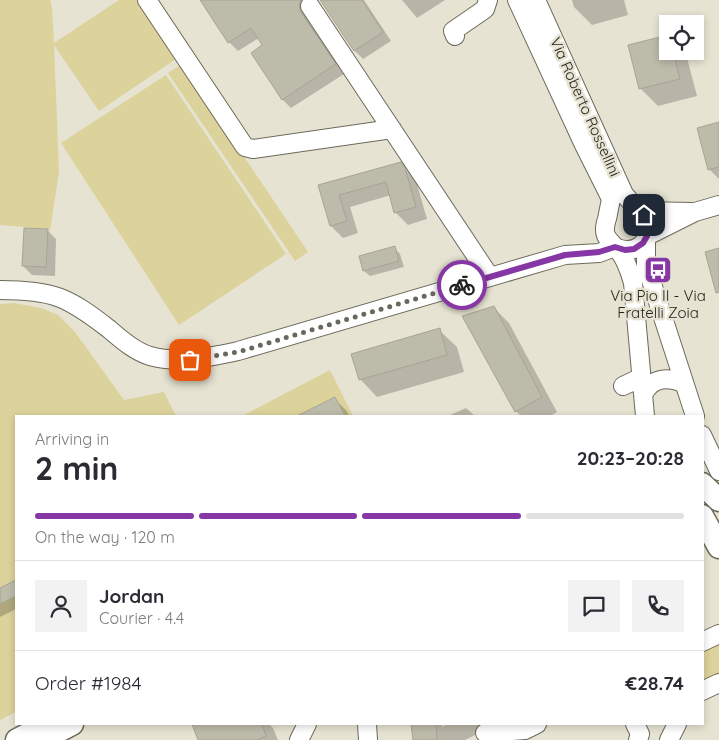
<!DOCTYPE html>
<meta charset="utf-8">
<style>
:root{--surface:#fff;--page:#f2f2f3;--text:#2b2b33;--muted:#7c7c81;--line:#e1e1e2;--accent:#8736a5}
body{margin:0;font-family:Quicksand,sans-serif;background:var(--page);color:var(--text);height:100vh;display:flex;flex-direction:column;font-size:19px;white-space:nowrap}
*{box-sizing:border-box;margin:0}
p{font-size:16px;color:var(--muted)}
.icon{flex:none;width:28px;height:28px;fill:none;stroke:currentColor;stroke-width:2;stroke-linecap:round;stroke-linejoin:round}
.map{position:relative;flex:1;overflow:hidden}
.drawer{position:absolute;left:15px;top:415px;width:689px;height:310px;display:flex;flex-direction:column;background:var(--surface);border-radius:0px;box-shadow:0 2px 8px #0003}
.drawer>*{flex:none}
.buttons{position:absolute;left:659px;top:15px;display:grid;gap:10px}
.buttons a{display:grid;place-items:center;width:45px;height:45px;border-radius:0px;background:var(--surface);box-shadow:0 2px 8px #0003;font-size:25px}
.pin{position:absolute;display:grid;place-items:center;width:42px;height:42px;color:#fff;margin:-21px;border-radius:10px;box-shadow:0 2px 8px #0006}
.courier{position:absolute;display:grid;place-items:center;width:50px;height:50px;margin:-25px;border:4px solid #8736a5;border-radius:50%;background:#fff;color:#222;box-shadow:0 1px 6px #0007}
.headline em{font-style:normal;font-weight:700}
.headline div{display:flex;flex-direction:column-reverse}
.headline{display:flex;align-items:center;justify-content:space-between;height:85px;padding:0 20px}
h1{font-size:32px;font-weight:700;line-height:38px}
.bar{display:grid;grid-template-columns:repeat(4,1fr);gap:8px 5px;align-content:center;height:60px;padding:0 20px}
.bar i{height:6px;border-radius:4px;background:var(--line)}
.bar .active{background:var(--accent)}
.bar p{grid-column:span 4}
.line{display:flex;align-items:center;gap:12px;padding:0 20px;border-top:1px solid var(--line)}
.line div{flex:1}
.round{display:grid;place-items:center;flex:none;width:52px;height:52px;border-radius:0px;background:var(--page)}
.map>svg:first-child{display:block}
.green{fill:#dcd29b}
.shadow{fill:#0003}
.building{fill:#bdbbaa;stroke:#a7a494}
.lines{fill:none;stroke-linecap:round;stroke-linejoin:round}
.minor-casing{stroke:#6d6a5b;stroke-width:20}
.major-casing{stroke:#6d6a5b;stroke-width:25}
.minor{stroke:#fff;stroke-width:18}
.major{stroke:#fff;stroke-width:22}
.done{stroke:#69685d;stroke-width:5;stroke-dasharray:0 9}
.route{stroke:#8736a5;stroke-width:6}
.labels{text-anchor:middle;stroke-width:5;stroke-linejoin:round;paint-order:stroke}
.street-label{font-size:15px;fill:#26251e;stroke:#e6e3d2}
.poi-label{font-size:15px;fill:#26251e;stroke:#e6e3d2}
</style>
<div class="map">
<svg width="719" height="740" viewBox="0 0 719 740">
<rect width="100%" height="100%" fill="#e6e3d2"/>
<!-- green -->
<path class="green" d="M0,0H50L52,8L54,43L119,0H141L179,57L99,111L54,45L59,172L50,231L48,229L0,225Z
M182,64L308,252L295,261L168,73Z
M166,75L286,254L179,325L61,143Z
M14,303L41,308L58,315L75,332L124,400L164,392L176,416H16V712L0,720V304Z
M330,370L353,416H242Z
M719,641V677L703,686V649Z"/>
<!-- shadow -->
<path class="shadow" d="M202,0H296L309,12L308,17L310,22L344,74L291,108L282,99L264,45L259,38L238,51L229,42Z
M321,0H364L391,41L363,59L354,50Z
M402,0H445L417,18Z
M572,0H624L628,15L592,25L574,7Z
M668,51H683L686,54L697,96L658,106L640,88Z
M719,123V179L709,169Z
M400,163L416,181L427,219L408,225L396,213L391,195L350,207L358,233L343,238L331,226L319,186Z
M47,230L56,239L55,276L32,275L23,266Z
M394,248L400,254L404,267L370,276L364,271Z
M494,308L509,323L557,412L550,416H521L516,411Z
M439,330L457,347L464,372L377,397L360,379Z
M334,399L346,410L349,416H300Z
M466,408L475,416H448Z
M16,581V609L0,617V589Z
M193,724H269L273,728L278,740H200Z
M412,724H443L442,727L448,724H497L465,740H414Z"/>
<!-- building -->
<path class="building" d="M200,0H301L299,6L301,12L336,64L282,100L251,53L262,45L251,28L228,43Z
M320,0H362L383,32L354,51Z
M668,35V51H673L680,79L639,89L628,45Z
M719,122V167L708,170L697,128Z
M401,162L405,168L416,207L394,213L386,182L339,195L347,221L330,226L318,185Z
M24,228L48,229L46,267L22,266Z
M395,246L399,261L363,271L359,256Z
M719,248V292L716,293L705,252Z
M494,306L542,397L515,412L462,316Z
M440,328L447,355L359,380L351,354Z
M335,397L345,416H297Z
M16,580V596L0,604V588Z
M192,724H262L266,736L257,740H198Z
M411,724H436L437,740H413Z"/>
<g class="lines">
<!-- minor casing -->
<g class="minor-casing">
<path id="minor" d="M147,0L245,147L253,149L392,129
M517,0L584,145L611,199L607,219
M536,0L624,194C635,208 662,228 640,246C633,251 625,251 617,248
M310,6L490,277
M455,36L453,31L485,9L488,0
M639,211L692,212
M606,222C602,238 610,240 618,250C626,259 630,272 633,283L645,416
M647,236L695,212L719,205
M646,239V265L695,416
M0,290C53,290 68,297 109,329C121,339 134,351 150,356C179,364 210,357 238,351L565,255L599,253L615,247
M623,386L642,377
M644,393C653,377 668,377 683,383
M702,435L719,471
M702,642L719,634
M702,691L719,683
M367,724L368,740
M635,724L640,734L638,740
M485,733L525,730L537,724
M299,740L307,724
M669,740L677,724"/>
</g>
<!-- major casing -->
<g class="major-casing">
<path id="major" d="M702,484L719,500
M702,516L719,547
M17,740L48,724
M41,740L72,724"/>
</g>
<!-- minor -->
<use href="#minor" class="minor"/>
<!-- major -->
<use href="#major" class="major"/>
</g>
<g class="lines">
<!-- done -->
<path class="done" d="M190,360L238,352L462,285"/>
<!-- route -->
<path class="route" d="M462,285L565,255L599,252L615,247L625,250L634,249L643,243L647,236L648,225L644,215"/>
</g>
<!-- icons -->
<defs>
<g id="bus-square" transform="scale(1.4375)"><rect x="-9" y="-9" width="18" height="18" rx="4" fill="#8736a5" stroke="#e6e3d2"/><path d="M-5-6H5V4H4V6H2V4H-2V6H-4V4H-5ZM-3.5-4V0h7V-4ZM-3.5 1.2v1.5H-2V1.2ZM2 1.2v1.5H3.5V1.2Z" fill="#fff"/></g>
</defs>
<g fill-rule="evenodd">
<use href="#bus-square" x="658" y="270"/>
</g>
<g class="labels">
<!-- street labels -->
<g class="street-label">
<text transform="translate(585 107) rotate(66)" y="5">Via Roberto Rossellini</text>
</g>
<!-- poi labels -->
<g class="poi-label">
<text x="658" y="301">Via Pio II - Via<tspan x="658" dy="17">Fratelli Zoia</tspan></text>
</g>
</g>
</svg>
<div class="buttons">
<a><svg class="icon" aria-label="locate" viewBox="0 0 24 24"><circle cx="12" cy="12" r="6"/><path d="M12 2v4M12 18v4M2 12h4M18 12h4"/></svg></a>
</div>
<div class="pin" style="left:190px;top:360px;background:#ea580c"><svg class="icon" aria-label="bag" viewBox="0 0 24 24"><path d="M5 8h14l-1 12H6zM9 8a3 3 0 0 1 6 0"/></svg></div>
<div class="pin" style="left:644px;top:215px;background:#1f2937"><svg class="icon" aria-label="home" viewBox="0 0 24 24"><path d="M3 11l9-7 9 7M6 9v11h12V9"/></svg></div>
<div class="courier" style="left:462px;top:285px"><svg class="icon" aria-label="bike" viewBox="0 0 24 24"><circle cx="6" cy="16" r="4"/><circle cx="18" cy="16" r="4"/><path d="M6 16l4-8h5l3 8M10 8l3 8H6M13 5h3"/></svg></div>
<section class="drawer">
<div class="headline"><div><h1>2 min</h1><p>Arriving in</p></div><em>20:23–20:28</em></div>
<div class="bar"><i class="active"></i><i class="active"></i><i class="active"></i><i></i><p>On the way · 120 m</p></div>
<div class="line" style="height:90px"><a class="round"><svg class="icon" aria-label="person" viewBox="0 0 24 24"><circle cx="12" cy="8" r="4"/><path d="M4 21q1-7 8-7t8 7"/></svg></a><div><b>Jordan</b><p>Courier · 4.4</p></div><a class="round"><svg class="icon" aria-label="chat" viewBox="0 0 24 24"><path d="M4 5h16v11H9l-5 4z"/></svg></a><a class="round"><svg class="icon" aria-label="phone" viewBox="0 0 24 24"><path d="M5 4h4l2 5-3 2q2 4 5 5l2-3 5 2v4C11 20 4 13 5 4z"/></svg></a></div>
<div class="line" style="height:65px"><div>Order #1984</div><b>€28.74</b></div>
</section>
</div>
